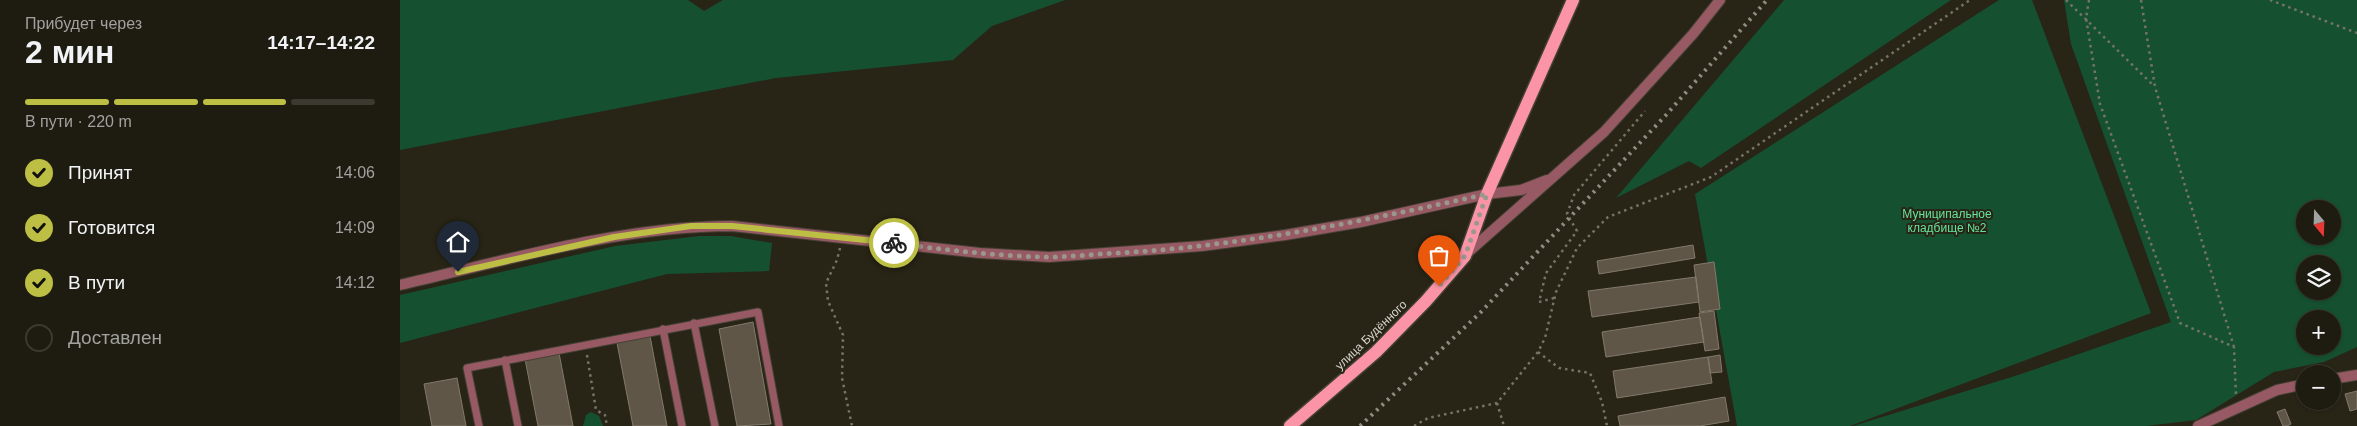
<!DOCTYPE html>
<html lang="ru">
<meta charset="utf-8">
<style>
:root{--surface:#1e1c10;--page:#262519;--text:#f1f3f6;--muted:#a1a19f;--line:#3c3a30;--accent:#bcbf43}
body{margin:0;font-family:Arial,sans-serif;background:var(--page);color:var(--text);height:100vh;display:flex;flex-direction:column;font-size:19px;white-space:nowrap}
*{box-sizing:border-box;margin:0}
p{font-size:16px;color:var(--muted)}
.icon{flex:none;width:28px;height:28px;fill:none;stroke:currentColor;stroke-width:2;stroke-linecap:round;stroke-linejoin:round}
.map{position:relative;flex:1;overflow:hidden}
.panel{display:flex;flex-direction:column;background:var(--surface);width:400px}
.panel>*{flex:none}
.needle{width:32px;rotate:161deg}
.fabs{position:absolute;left:1896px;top:200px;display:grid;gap:10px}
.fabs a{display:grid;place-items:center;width:45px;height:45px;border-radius:50%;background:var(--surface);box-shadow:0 1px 4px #0004,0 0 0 1px var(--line);font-size:25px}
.pin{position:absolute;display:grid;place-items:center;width:42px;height:42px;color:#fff;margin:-51px -21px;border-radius:50% 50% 50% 0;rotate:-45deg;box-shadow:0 0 5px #0007}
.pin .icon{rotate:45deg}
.courier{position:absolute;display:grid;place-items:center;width:50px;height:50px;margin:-25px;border:4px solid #bcbf43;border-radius:50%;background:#fff;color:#222;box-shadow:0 1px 6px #0007}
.summary em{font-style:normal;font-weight:700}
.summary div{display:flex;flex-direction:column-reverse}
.summary{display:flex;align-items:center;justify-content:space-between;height:85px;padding:0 25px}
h1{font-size:32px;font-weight:700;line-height:38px}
.bar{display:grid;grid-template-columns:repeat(4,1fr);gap:8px 5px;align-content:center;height:60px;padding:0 25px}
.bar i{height:6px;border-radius:4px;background:var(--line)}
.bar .current{background:var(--accent)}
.bar p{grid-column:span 4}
ol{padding:0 25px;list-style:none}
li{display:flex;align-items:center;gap:15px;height:55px}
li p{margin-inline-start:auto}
li .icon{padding:5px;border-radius:50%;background:var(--accent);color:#111;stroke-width:4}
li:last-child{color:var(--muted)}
li i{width:28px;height:28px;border:2px solid var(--line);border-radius:50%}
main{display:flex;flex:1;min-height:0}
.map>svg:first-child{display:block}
.green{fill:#155131;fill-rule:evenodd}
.building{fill:#5f5647;stroke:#83796a}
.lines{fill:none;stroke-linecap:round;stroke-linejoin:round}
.service-casing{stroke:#444133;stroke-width:9}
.minor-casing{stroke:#444133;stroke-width:12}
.tertiary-casing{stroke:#444133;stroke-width:12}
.primary-casing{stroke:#444133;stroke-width:15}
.path{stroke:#767467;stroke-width:2.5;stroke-dasharray:2.5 4;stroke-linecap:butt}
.service{stroke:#975964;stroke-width:7}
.minor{stroke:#975964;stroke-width:10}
.tertiary{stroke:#975964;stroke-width:10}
.primary{stroke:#fb94a7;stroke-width:12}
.rail{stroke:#8f8d81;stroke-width:4;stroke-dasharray:2.5 5;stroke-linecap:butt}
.done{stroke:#9a988d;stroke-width:5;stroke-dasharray:0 9}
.route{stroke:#bcbf43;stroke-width:6}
.labels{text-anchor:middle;stroke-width:4;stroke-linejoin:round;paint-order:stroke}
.park-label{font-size:12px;fill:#64e49c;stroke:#282516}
.street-label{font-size:12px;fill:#d8d6cd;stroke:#282516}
</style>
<main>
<section class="panel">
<div class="summary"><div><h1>2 мин</h1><p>Прибудет через</p></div><em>14:17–14:22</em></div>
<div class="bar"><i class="current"></i><i class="current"></i><i class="current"></i><i></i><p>В пути · 220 m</p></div>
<ol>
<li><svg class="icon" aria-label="check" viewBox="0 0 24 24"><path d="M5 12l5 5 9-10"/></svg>Принят<p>14:06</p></li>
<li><svg class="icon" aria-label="check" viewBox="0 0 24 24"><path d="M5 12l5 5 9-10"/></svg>Готовится<p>14:09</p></li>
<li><svg class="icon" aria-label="check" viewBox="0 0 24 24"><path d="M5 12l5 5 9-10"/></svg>В пути<p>14:12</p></li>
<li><i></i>Доставлен</li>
</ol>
</section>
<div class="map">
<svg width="1957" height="426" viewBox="0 0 1957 426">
<rect width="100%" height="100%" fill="#282516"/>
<!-- green -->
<path class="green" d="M0,0H288L304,11L323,0H665L592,26L553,60L376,78L0,150Z
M1384,0H1551L1301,168L1289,161L1216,198Z
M1599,0H1632L1751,313L1450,426H1337L1295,194Z
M1664,0H1957V347L1924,362L1874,372L1796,420L1746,426H1453L1618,375L1771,322L1671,44ZM1905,209H1932V236H1905ZM1905,264H1932V291H1905ZM1905,319H1932V346H1905Z
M299,236H331L372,243L369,271L267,274L0,343V295L215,246Z
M191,412L199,416L203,426H183L186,415Z"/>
<!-- building -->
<path class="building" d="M1293,245L1295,258L1199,274L1197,261Z
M1314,262L1320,309L1300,312L1294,265Z
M1296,277L1299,302L1192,317L1188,291Z
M1314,311L1319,349L1305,351L1299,313Z
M1300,317L1304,342L1206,357L1202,332Z
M353,322L371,424L337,426L319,329Z
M250,336L267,426H233L217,343Z
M159,353L173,426H138L125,359Z
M1320,355L1322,372L1310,373L1308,357Z
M1308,357L1312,383L1217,398L1213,371Z
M57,378L66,426H32L24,384Z
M1957,391V409L1950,411L1945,394Z
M1325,397L1329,421L1300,426H1220L1218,416Z
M1885,409L1891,424L1887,426H1883L1877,412Z"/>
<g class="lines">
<!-- service casing -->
<g class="service-casing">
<path id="service" d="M294,323L315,426
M263,329L282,426
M105,360L118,426
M79,426L67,368L358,312L379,426"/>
</g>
<!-- minor casing -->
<g class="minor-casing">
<path id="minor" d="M0,285C107,260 222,226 332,226L580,253L649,257L802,246L885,235L961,222L1087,194
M1932,379L1957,375
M1798,426L1877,390L1905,384"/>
</g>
<!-- tertiary casing -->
<g class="tertiary-casing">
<path id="tertiary" d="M1087,194L1121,190L1147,180
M1065,255L1204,132L1293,34L1320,0"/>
</g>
<!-- primary casing -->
<g class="primary-casing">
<path id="primary" d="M890,426L976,352L1026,301L1065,256L1087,194L1173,0"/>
</g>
<!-- path -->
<path class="path" d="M1666,0L1754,86
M1689,0L1686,18L1700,104L1780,323L1834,347L1836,396
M1741,0L1755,87L1834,347
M1870,0L1957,33
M440,248L437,260L426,283L428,301L443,335L442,378L452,426
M1154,298L1139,302L1146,273L1177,231L1167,214L1174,195L1245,111
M1138,352L1159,368L1190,373L1202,402L1207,426
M187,355L196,410L205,415L207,426
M1097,403L1104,426
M1014,426L1028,418L1097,403L1138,352L1145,338L1156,292L1177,248L1208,217L1311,177L1570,0"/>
<!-- service -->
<use href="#service" class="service"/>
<!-- minor -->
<use href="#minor" class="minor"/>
<!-- tertiary -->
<use href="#tertiary" class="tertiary"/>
<!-- primary -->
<use href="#primary" class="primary"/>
<!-- rail -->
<path class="rail" d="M960,426L1081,312L1266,115L1367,0"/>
</g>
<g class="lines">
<!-- done -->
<path class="done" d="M494,243C545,250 597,256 648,257C671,257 694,254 717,253C842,246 964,221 1087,194L1065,256L1039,286"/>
<!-- route -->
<path class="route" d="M58,272L214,237L291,226H332L494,243"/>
</g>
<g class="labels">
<!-- park labels -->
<g class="park-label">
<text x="1547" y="218">Муниципальное<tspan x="1547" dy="14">кладбище №2</tspan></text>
</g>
<!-- street labels -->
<g class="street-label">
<text transform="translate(971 335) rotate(-44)" y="4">улица Будённого</text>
</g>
</g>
</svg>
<div class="fabs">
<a><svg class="needle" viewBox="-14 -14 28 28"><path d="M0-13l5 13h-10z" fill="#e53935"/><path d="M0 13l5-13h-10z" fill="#a1a19f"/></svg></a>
<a><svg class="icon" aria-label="layers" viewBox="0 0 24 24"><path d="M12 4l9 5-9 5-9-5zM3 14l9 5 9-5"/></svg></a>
<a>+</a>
<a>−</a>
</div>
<div class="pin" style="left:1039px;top:286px;background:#ea580c"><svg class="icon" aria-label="bag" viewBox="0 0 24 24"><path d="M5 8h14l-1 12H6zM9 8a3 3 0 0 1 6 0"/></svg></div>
<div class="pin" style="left:58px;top:272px;background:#1f2937"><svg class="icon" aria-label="home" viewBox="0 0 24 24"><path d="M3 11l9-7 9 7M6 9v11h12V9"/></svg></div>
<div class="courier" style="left:494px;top:243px"><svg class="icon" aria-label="bike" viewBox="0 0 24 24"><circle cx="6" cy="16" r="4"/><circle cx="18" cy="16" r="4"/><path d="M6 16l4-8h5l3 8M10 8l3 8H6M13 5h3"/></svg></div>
</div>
</main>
